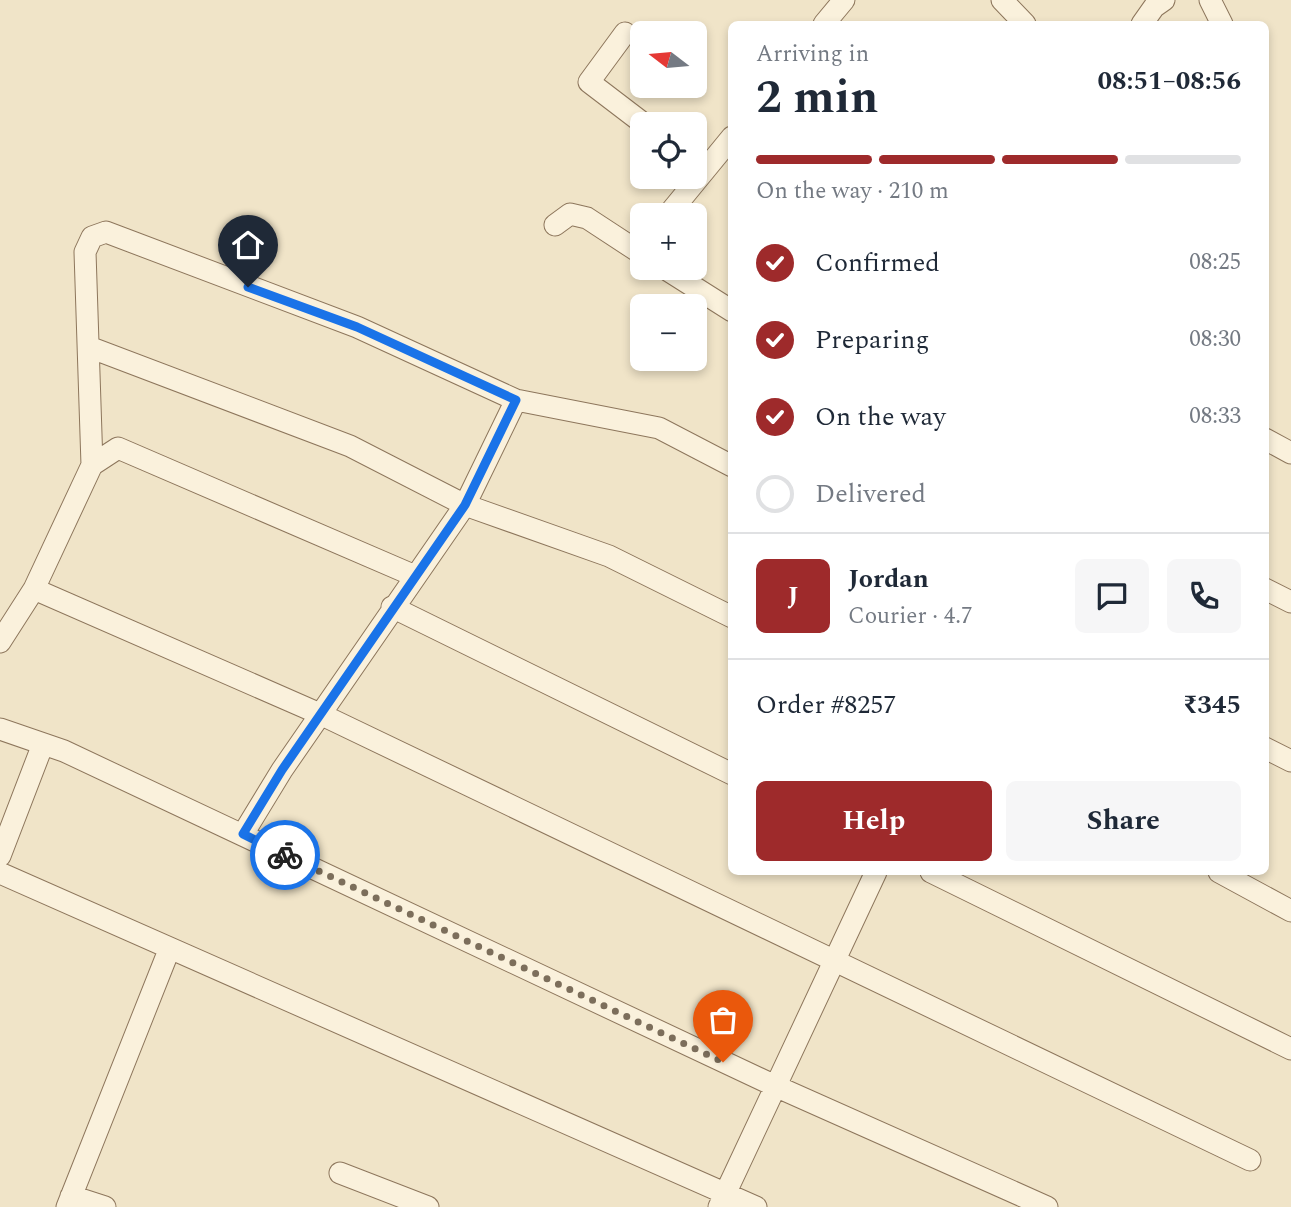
<!DOCTYPE html>
<meta charset="utf-8">
<style>
:root{--surface:#fff;--page:#f6f6f7;--text:#1f2937;--muted:#747a83;--line:#e0e1e3;--accent:#9e2a2b}
body{margin:0;font-family:Spectral,serif;background:var(--page);color:var(--text);height:100vh;display:flex;flex-direction:column;font-size:26px;white-space:nowrap}
*{box-sizing:border-box;margin:0}
p{font-size:23px;color:var(--muted)}
.icon{flex:none;width:38px;height:38px;fill:none;stroke:currentColor;stroke-width:2;stroke-linecap:round;stroke-linejoin:round}
.map{position:relative;flex:1;overflow:hidden}
.drawer{position:absolute;left:728px;top:21px;width:541px;height:854px;display:flex;flex-direction:column;background:var(--surface);border-radius:10px;box-shadow:0 4px 10px #0003}
.drawer>*{flex:none}
.needle{width:46px;rotate:286deg}
.tools{position:absolute;left:630px;top:21px;display:grid;gap:14px}
.tools a{display:grid;place-items:center;width:77px;height:77px;border-radius:10px;background:var(--surface);box-shadow:0 4px 10px #0003;font-size:35px}
.pin{position:absolute;display:grid;place-items:center;width:60px;height:60px;color:#fff;margin:-72px -30px;border-radius:50% 50% 50% 0;rotate:-45deg;box-shadow:0 0 7px #0007}
.pin .icon{rotate:45deg}
.courier{position:absolute;display:grid;place-items:center;width:70px;height:70px;margin:-35px;border:5px solid #1a73e8;border-radius:50%;background:#fff;color:#222;box-shadow:0 2px 9px #0007}
.summary em{font-style:normal;font-weight:700}
.summary div{display:flex;flex-direction:column-reverse}
.summary{display:flex;align-items:center;justify-content:space-between;height:119px;padding:0 28px}
h1{font-size:46px;font-weight:700;line-height:52px}
.bar{display:grid;grid-template-columns:repeat(4,1fr);gap:10px 7px;align-content:center;height:84px;padding:0 28px}
.bar i{height:9px;border-radius:5px;background:var(--line)}
.bar .selected{background:var(--accent)}
.bar p{grid-column:span 4}
.line{display:flex;align-items:center;gap:18px;padding:0 28px;border-top:2px solid var(--line)}
.line div{flex:1}
.round{display:grid;place-items:center;flex:none;width:74px;height:74px;border-radius:10px;background:var(--page)}
ol{padding:0 28px;list-style:none}
li{display:flex;align-items:center;gap:21px;height:77px}
li p{margin-inline-start:auto}
li .icon{padding:7px;border-radius:50%;background:var(--accent);color:#fff;stroke-width:4}
li:last-child{color:var(--muted)}
li i{width:38px;height:38px;border:4px solid var(--line);border-radius:50%}
.button{display:flex;gap:14px;margin-top:auto;padding:14px 28px}
.button a{flex:1;height:80px;border-radius:10px;background:var(--accent);color:#fff;font-size:28px;font-weight:700;line-height:80px;text-align:center}
.button a+a{background:var(--page);color:var(--text)}
.map>svg:first-child{display:block}
.lines{fill:none;stroke-linecap:round;stroke-linejoin:round}
.minor-casing{stroke:#8d765c;stroke-width:23}
.minor{stroke:#faf1dc;stroke-width:21}
.done{stroke:#7c6e5b;stroke-width:7;stroke-dasharray:0 12.6}
.route{stroke:#1a73e8;stroke-width:9}
</style>
<div class="map">
<svg width="1291" height="1207" viewBox="0 0 1291 1207">
<rect width="100%" height="100%" fill="#f0e4c8"/>
<g class="lines">
<!-- minor casing -->
<g class="minor-casing">
<path id="minor" d="M1002,0L1025,24
M1210,0L1222,24
M824,24L844,0
M1142,24L1154,7L1164,0
M625,33L589,82L644,124
M668,215L732,137
M555,225L570,214L587,218L642,254
M664,268L732,311
M89,347L350,446L465,505L609,556L732,617
M1265,439L1291,453
M92,465L118,448L415,576
M34,589L320,714L1250,1160
M1265,589L1291,602
M392,607L732,774
M0,642L34,589L92,465L85,252L92,237L106,232L357,327L516,400L659,428L732,466
M0,729L64,751L773,1085L1047,1207
M1265,748L1291,761
M243,834L282,770L465,505L516,400
M0,856L43,744
M931,872L1291,1049
M1219,872L1291,911
M0,873L756,1207
M340,1173L428,1207
M71,1196L105,1207
M67,1207L169,950
M719,1207L876,872"/>
</g>
<!-- minor -->
<use href="#minor" class="minor"/>
</g>
<g class="lines">
<!-- done -->
<path class="done" d="M285,855L723,1062"/>
<!-- route -->
<path class="route" d="M248,287L357,327L516,400L465,505L282,770L243,834L285,855"/>
</g>
</svg>
<div class="tools">
<a><svg class="needle" viewBox="-14 -14 28 28"><path d="M0-13l5 13h-10z" fill="#e53935"/><path d="M0 13l5-13h-10z" fill="#747a83"/></svg></a>
<a><svg class="icon" aria-label="locate" viewBox="0 0 24 24"><circle cx="12" cy="12" r="6"/><path d="M12 2v4M12 18v4M2 12h4M18 12h4"/></svg></a>
<a>+</a>
<a>−</a>
</div>
<div class="pin" style="left:723px;top:1062px;background:#ea580c"><svg class="icon" aria-label="bag" viewBox="0 0 24 24"><path d="M5 8h14l-1 12H6zM9 8a3 3 0 0 1 6 0"/></svg></div>
<div class="pin" style="left:248px;top:287px;background:#1f2937"><svg class="icon" aria-label="home" viewBox="0 0 24 24"><path d="M3 11l9-7 9 7M6 9v11h12V9"/></svg></div>
<div class="courier" style="left:285px;top:855px"><svg class="icon" aria-label="bike" viewBox="0 0 24 24"><circle cx="6" cy="16" r="4"/><circle cx="18" cy="16" r="4"/><path d="M6 16l4-8h5l3 8M10 8l3 8H6M13 5h3"/></svg></div>
<section class="drawer">
<div class="summary"><div><h1>2 min</h1><p>Arriving in</p></div><em>08:51–08:56</em></div>
<div class="bar"><i class="selected"></i><i class="selected"></i><i class="selected"></i><i></i><p>On the way · 210 m</p></div>
<ol>
<li><svg class="icon" aria-label="check" viewBox="0 0 24 24"><path d="M5 12l5 5 9-10"/></svg>Confirmed<p>08:25</p></li>
<li><svg class="icon" aria-label="check" viewBox="0 0 24 24"><path d="M5 12l5 5 9-10"/></svg>Preparing<p>08:30</p></li>
<li><svg class="icon" aria-label="check" viewBox="0 0 24 24"><path d="M5 12l5 5 9-10"/></svg>On the way<p>08:33</p></li>
<li><i></i>Delivered</li>
</ol>
<div class="line" style="height:126px"><b class="round" style="background:var(--accent);color:#fff">J</b><div><b>Jordan</b><p>Courier · 4.7</p></div><a class="round"><svg class="icon" aria-label="chat" viewBox="0 0 24 24"><path d="M4 5h16v11H9l-5 4z"/></svg></a><a class="round"><svg class="icon" aria-label="phone" viewBox="0 0 24 24"><path d="M5 4h4l2 5-3 2q2 4 5 5l2-3 5 2v4C11 20 4 13 5 4z"/></svg></a></div>
<div class="line" style="height:91px"><div>Order #8257</div><b>₹345</b></div>
<div class="button"><a>Help</a><a>Share</a></div>
</section>
</div>
